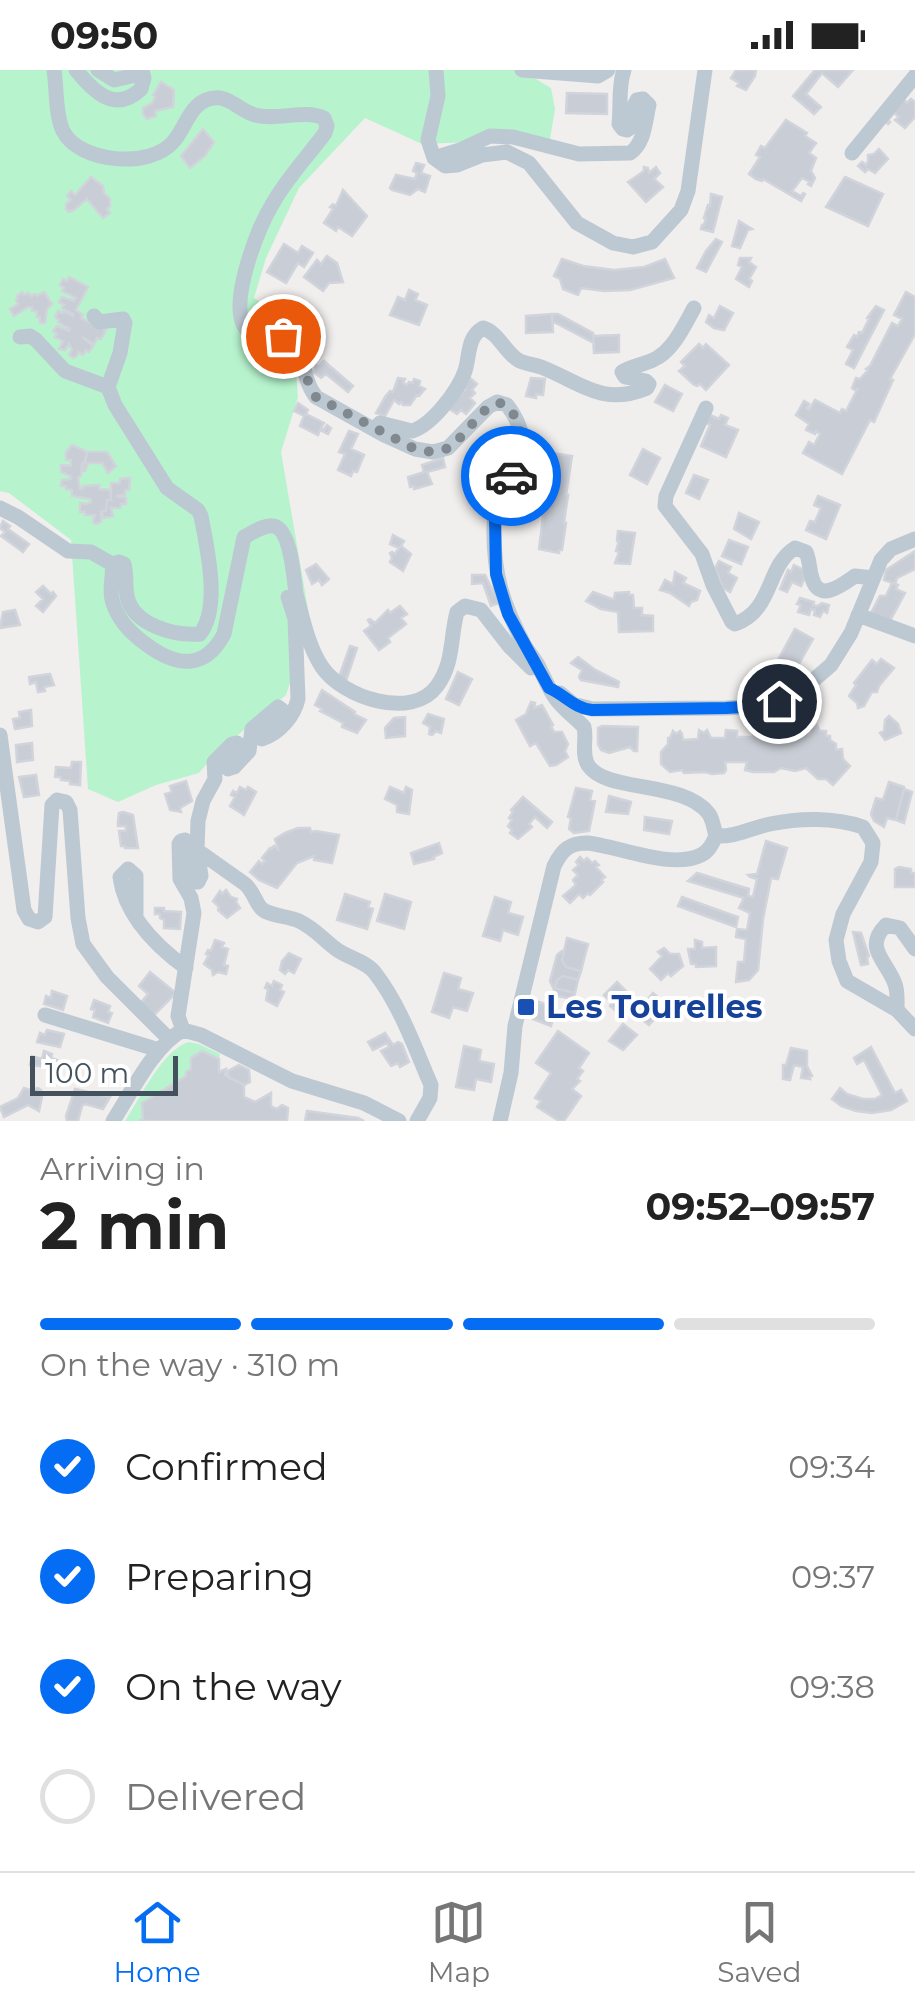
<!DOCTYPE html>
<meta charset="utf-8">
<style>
:root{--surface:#fff;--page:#f2f2f2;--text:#222;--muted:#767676;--line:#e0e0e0;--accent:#056df4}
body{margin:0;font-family:Montserrat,sans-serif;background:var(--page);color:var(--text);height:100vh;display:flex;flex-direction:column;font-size:38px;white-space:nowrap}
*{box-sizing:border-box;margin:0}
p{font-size:32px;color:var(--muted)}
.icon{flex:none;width:55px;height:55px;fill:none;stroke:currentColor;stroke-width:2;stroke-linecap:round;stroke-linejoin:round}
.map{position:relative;height:1051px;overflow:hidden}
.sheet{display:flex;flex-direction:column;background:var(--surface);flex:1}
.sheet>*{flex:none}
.scale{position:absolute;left:30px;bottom:25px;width:148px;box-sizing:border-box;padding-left:10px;border:5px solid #44525e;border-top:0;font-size:28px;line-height:35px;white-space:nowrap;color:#44525e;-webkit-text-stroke:8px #fff;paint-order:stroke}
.pin{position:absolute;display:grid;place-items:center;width:85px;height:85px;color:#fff;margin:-42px;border:5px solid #fff;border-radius:50%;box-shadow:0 2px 10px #0007}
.courier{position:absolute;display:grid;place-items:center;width:100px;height:100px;margin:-50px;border:8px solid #056df4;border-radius:50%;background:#fff;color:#222;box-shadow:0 2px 12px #0007}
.head em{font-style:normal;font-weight:700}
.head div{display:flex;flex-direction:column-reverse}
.head{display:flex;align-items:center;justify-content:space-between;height:170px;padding:0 40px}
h1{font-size:65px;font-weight:700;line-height:75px}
.bar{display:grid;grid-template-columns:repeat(4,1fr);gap:15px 10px;align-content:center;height:120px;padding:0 40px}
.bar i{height:12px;border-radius:8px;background:var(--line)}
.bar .selected{background:var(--accent)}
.bar p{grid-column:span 4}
ol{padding:0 40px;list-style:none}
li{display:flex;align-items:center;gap:30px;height:110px}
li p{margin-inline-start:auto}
li .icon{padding:10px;border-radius:50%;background:var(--accent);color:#fff;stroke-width:4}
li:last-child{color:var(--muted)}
li i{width:55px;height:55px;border:5px solid var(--line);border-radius:50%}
.status{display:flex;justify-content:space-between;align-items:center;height:70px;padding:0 50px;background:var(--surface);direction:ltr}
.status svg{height:28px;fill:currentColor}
.dock{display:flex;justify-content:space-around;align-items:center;height:140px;border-top:2px solid var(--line);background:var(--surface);font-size:28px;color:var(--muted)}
.dock a{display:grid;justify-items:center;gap:5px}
.dock .selected{color:var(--accent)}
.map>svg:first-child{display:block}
.green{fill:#b7f4ce}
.building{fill:#c9cdd5;stroke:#d1d4db;stroke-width:2.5}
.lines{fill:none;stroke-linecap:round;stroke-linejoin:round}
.minor{stroke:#bdc9d2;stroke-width:15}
.done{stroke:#818990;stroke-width:10;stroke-dasharray:0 18}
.route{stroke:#056df4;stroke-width:12}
.transit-dot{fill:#1a4fb4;stroke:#fff;stroke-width:4}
.labels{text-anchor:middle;stroke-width:8;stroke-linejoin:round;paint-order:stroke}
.transit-label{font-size:32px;font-weight:bold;fill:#164399;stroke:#fff;text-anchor:start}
</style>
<div class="status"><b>09:50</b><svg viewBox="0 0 49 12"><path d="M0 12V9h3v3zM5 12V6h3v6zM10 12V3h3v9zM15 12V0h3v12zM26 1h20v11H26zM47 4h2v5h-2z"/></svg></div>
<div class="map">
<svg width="915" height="1051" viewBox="0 0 915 1051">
<rect width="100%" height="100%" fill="#f1eeee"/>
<!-- green -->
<path class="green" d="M0,0H521L551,18L555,39L550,69L422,74L365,48L299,118L266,188L254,228L276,242L279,272L296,303L298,327L281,382L310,551L286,625L215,684L199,703L156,715L118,732L88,719L71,470L9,423L0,421Z
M188,972L199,974L220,984L219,989L202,981L191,987V999L186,1002V1006L142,1033L143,1049L139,1051H125C141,1027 161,982 188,972Z"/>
<!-- building -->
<path class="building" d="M736,0H756L755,6L746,20L737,16L739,13L731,8Z
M815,0H853L838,17L822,3L806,24L821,37L814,44L793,26Z
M161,12L174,20L173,37L155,41L156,46L147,49L143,44V38L152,33L155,27L153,25Z
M567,23L607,24V44L566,43Z
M903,29L907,33L911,29L915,32V47L905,58L895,50L899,47L894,43L888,50L890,52L888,54L884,50Z
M786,50L807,63L805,66L816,73L809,83L816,88L811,101L815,108L811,116L808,114L810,112L802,108L792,121L801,126L803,123L805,124L801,131L763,109L762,111L756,109L749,104L760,87L756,85L761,76L765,78Z
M203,59L214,72L205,86L190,98L181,86Z
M879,79L888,89L875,103L868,99L865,102L858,96L862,92L866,95L868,91V85L874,84Z
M416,93L424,95L421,103L430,106L425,122L418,119L410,125L392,120L390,118L396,105L415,109L417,103L413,101Z
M644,97L648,98L649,103L656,97L660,103L654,109L663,117L646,132L628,112L644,101Z
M91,107L103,116L104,123L110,129V136L107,139L110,143L103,148L87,129L74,140L69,142L66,139V134L71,130L67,126L71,121L75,125Z
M845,107L883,124L868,156L826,137Z
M343,120L367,146L352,166L338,157L336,161L324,153L333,139L330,137L333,134L336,136Z
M711,124L722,127L713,162L701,159L702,155H704L706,148H704L708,135L710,136Z
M739,151L752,159L748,160L740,178L732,176Z
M716,169L722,172L706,202L697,198L706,181Z
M284,174L298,183L302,176L313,183L304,197L298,193L286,213L267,202Z
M327,186L337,193L343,212L329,213L323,221L304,207L317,190L321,194Z
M740,188H751L749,192L756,197L749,209L752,211L749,217L736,209L742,197L738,195Z
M562,189L583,196L614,200L644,197L665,189L674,208L630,220L604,221L581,218L578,225L563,219L560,209L554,206Z
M69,207L88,217L76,240L83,245L81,248L106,260L101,269L97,268L94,274L82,267L93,276L89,282L86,280L83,285L78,282L77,286L73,288L69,285L72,279L69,274L65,280L59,279L63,271L55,267L57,264L53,261L57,256L69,261L70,259L58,252L59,250L55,247L58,241L62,243L64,241L73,246V244L62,238L64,235L59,232L62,227L74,231L76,228L62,221L64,218L60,215L63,209L67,211Z
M409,220L418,224L415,230L427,235L419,255L390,245L398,227L405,230Z
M22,222L24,225L28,223L31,226L35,224L37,226L44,222L52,234L47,239L45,253H40V247H37V241H32V237H28L14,246L10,239L18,234L16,230L18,228L17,226Z
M906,222L915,227V264L890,309L893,310L874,352L870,350L842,404L803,383L809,372L814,375L820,364L816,361L815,364L806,360L809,354L796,345L804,331L809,334L807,338L809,340L815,330L840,343L842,339L846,341L858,318L856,321L852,318L856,308L860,309L868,300L866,299L870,296L892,253L898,256L902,249L894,245Z
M720,236L733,243L724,260L714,258L706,252L709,245L714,248Z
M876,236L884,240L854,298L846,294L853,280L847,277L854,265L857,267L859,262L862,263L869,249L867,248Z
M552,244H558L593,263L594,273L552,251Z
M552,244L553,262L526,263V246Z
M619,265V282L594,283L593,266Z
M699,274L703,278L706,274L729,295L706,320L700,314L697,316L693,314L679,301L685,296L681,292Z
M276,276L279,286L251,290L252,279Z
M324,291L353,316L348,322L326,304L321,308L314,302L316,296H319Z
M398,308L405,309L403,313L407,315L409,312L413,313L414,309L420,311L419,316L425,319L419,326L417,325L410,335H403L401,332L399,334L394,330L385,346L376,343L385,327L390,321L393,322Z
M470,308L477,314L472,320L475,323L470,328L475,333L466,344L461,340L457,344L448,338L462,323L465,319L463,317Z
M531,308L545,309L543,325L536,324V328L526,326Z
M665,315L682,324L673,341L655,332Z
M298,333L308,340L306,344L324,353L321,358L324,360L327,355L331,358L328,364L320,360L318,365L300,356L304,346L294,341Z
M710,345L719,349L721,345L728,348L725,355L738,360L726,387L701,376L710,355L706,353Z
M349,361L358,364L351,379L364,385L357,402L353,401L351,406L338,400L345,384L339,382Z
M72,375L87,382L85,393H82L81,406L78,407L80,419H83V416L99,415V419L110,420L111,430H107L106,441H101V452L96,454L93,452L95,445H85V442H80V433L87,434L91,432V429L72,426V420L66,419V416H61L62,410L71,409V406L61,402V395L71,396V390H66V382Z
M643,379L660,388L647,414L630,405Z
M87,382H107L116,396L108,403L102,393H88L85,401H82Z
M551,383L572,386L566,425H568L564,453H566L562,480H559V483L539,479Z
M443,388L445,397L427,402L432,414L414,419V416L410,417L408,407L424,402L422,395Z
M694,405L708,410L699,429L686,423Z
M130,408L129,420H125V425L116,426L126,428V434H121L120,438H111L113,446L103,448L102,441H106L107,430H111V413H120V409Z
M818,426L840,435L826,469L806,460L810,451L815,452L821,438L814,435Z
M739,443L759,452L751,469L734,459Z
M3,451L10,456L8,459L29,474L23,482L1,466L5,462L0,458Z
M618,461L635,463L630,494L615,493L619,482L616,481L619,471H617Z
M393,465L404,471L401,476L411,484L403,501L390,492L392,488L390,483L392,482L395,484L399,478L390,474Z
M729,470L748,477L741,494L722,486Z
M915,481V499L897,508L895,514L884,510L886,500Z
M719,491L731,497L728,503L737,508L730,522L721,517L722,514L719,512L720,510L715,498Z
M316,494L329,509L322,515L319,510L312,514L306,500Z
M794,495L804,500L805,508L801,516L792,512L787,522L780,519L788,500L791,502Z
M675,502L686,508L683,513L700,521L697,530L691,532L689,536L670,523L660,520L665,510L673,514Z
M472,505H485L499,533L491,536L483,513L472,514Z
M892,513L898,515L896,519L905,523L890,551L871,543L880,526H886Z
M43,516L51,524L53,522L56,526L43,542L36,536L43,529L36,522Z
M593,522L612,529H614L615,523L629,522V525H633L634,538H642V545L653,546V561L619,562L618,542L601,539L586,531Z
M800,528L814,532L813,535L817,536L822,533L829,535L827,543L823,541L820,547L814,545L815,540L811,539L809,545L798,542L801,535L797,534Z
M400,536L407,544L401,548L406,554L388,568L390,572L379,580L364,561L371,556L368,550L370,549L375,553L388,540L390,543Z
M15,540L20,555L0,558L3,542Z
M795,559L813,569L796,599L778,590Z
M350,576L357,578L346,611L339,607Z
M578,587L594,599L619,612L618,617L581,610L579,607L582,600L571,593Z
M881,589L894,598L879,616L877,622H872L864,636L858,638L857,633L849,626L856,615L854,613L872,590L877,594Z
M458,602L472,609L459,635L446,629Z
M50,604L54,615L44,617L45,621L38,622L36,612L30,614L29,607Z
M322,620L355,642L354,644L366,650L357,663L342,657L343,653L320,641L322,639L315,635Z
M531,632L535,633L534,638L542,635L553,655L551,656L554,662H562L568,674L565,681L568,687L556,695L550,696L536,673L530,676L516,650L526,644Z
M31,640L32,656L15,659L13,649L20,648L19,642Z
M428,644L444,649L441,663L436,661L432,665L429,664L430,657L423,653Z
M889,646L898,654L901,663L885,670L880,663L884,661L885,650Z
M405,647V666L386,668L385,658L394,648Z
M810,655L814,657L817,655L820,661H826V666H830V670L836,674V680L842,679L843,689L850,696L833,715L826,709H818L806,698L795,701L781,698L774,702H753L745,700L747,692H725L726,700L724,703L712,704L705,702L684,703L682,700L670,702L661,694V682L668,674V668H670L673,661L676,664L680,661L682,664L683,670L698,669L699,660L704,663L707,660L711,668H725L726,660L737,661V667H753V661L757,658L765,660V666H781L780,659L788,656L793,659V665L809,664Z
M602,656L638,657L637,681H634L630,677L609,683L601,680L598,674V658Z
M32,673L33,690L17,692L16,675Z
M72,692H81L80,715L70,714V711L61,710V707H55L56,697L71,698Z
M36,705L39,725L24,727L19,707Z
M186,711L192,731L180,738L181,742L170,740L165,724L172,722L170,716Z
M889,712L904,717V719L896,750L887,748L884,757L874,751L871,744L876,728L883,730Z
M240,717L246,720L248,717L256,722L244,745L230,736L235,727L231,725L233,721L237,723Z
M390,717L404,723L406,717L412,720L409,744L397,742V735L385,729Z
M576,718L592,721L590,730L595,731L589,761L574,763L569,759L571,748L568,747Z
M904,719L912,722L904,753L896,750Z
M609,726L631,732L628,744L606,742Z
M523,727L552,752L547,758L535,747L529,754L532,757L518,769L510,763L512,760L508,756L512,750L509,748L513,742L511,740Z
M123,742L133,745L138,778H125V776H121L119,761H126V756H118V752L119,743Z
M645,747L672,751L669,764L644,760Z
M298,758H310L311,762L316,761L339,765L332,793L314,790V786L297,793L277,818L259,810L250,802L259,791L262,794L265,791L262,788L270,778L271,779L274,776L278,779L275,769L285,763Z
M766,771L787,778L778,809L771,808L763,849L758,900L749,910L736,912L738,892H744L746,869L736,867L737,859L747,860L750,843L739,838L744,828L688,811L697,803L749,819L748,826L753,827L757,809L750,807L748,805L757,804Z
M439,773L442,783L433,787L434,789L414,794L411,783Z
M580,787L584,791L587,788L592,793L595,791L599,795L596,797L605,807L601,810L603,812L590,825L588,823L583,828L579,824L570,833L563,826L576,815L573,810L578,805L573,800L579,795L576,792Z
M899,797L911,799V803H915V817H895V799Z
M226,820L231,827L237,829L236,832L240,838L227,848L218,840L219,837L213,831L220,821L222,824Z
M345,824L370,832L368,837L373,839L367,859L337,850Z
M385,824L411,832L404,859L377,851Z
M495,827L511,832L508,843L523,847L518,865L503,860L500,871L483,866Z
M682,827L738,847L736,857L678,836Z
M155,838H164V841L181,842L180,859L164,858V850L160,848V844H155Z
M853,862L861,863L869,886L867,887L868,894L861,895Z
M567,868L588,874L581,901L566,897L562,890Z
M215,870L224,873L222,877L228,879L224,895L228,896L226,904L218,902L213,905L212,900L204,894L209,885L206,884L208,880L211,881Z
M695,870L702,872V878L716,877V896L696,897V894H691L688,879H695Z
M664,878L670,884H679L683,896L671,906L668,903L661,910L650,899L662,886L658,882Z
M562,881H564L562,890L566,897L581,901L578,910L563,906L557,910L555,918L575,923L573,929L557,926L550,911L557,885Z
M289,883L301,889L294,903L288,900L285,904L280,900L282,891Z
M150,902L176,923L153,946L139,935L148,924L139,916Z
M444,903L461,908L458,919L473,923L467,941L453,937L449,948L432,942Z
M563,906L578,910L575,923L555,918L557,910Z
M274,911L282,915L280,920L284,922L277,936L266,930L268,919L265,918L267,913L272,916Z
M617,912L630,925L615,940L610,936L612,933L604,925Z
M52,921L67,926L63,940L44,934L46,926L51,928Z
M653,923L667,935L649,955L635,944Z
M94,930L110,936L108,942L112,943L108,953L93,947L95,940L91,939Z
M539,932L556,938L551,956L533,949Z
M623,954L637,965L623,980L609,971Z
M47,960L64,964L60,977L37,972L40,963L45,965Z
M558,961L589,983L579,998L583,1001L577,1009L580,1011L572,1019L581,1026L564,1051H559L537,1037L541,1031L535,1028L551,1003L536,993Z
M385,963L393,975L398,972L402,974L409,992L400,997L398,993L391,996L381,981L389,977L387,973L373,980L368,972Z
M464,976L481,980L479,991L494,994L491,1012L476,1009L474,1020L456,1017Z
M871,977L895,1023L901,1020L907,1031L891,1040L872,1043L856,1041L841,1036L832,1029L840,1018L847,1024L863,1029H875L882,1025L864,990L857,994L854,988Z
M791,978L807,981V996L812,1006L809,1007L810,1009L801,1008L803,997L794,995L790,1010L783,1009V995H786Z
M44,981L52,984L51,988L57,990L53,1001L47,1000V997L30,995L32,986L42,989Z
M202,981L219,989V1002L226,999L225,1005L244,1015V1027L255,1032L271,1023V1036L277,1039L282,1035L288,1038L287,1051H139L143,1049L142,1033L186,1006V1002L191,999V988Z
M239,995L249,1000L250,1012L244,1015L228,1007V1001Z
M24,1018L30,1020L38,1018L41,1020L42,1027L39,1041L28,1035L4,1047L0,1037L18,1028Z
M75,1019L110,1027L103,1039L85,1034L82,1036L78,1051H67L66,1046Z
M307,1041L358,1048L364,1051H305Z"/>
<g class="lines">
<!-- minor -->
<path class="minor" d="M54,0C57,19 55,44 63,61C79,93 150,99 173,72C185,59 189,37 206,30C226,21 237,40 255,45C277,51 304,39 324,48L327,56L325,63C308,86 287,108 273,133C258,157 231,227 243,254C245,259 249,262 253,266C323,261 290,292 316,327L384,365L415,379L433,382L448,378L488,337L497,332L507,335C547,387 495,408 494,457C493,504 503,535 525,576C529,583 534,588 538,595C544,607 548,618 556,629C564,640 575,647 584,657C587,669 581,683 588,695C605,723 684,710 709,744C713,750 714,759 716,766C712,774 709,781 701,785C672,800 618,776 587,773C569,773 562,780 554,796L515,956L511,1003L500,1051
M76,0C93,21 115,44 141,19L144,8L142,0
M98,0L114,10L132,6L138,0
M436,0L438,26L428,70L434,88L460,80L490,66L513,67L579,84L630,83C645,73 645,51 649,35L643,29L637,30L633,38V56L627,60L623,59L619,54C621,37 618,16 624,0
M522,0L598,6L608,0
M852,83L915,6
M434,88L445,96L457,95L482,85L507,82L529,93L577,153L613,173L633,177L652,172L681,140L688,121L705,0
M94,246L99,252L123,249L125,253L120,283L108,317
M20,267L30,266L36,270L65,301L108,317L115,335L167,418L198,440L201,446C207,478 221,537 200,564C174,566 133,555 127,526C125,515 127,505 124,494L119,492L112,494
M706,338L666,426L665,436L702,484L713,515L732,552L735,554C774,540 766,496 795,478L806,482C810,491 809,499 812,508C819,534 843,514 855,506L873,508
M375,358L380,353L412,361C432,355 458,321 465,301C470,285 467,267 483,258C499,263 504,281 518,290C525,294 533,294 541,297C580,312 602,337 647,318L649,314L646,311L625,307L622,302C631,296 643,295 653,290C673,281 684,256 694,238
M0,438L18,447L68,481L91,482L112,494C114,507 108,520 113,533C118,550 133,565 147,575C177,597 205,600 224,564L244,467C252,463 265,454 274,456C291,460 294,509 296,524
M858,545L915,566
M560,623L573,634L592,639L726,638L758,636L779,631L809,614L831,595L851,563L881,490L891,479L915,469
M0,665L24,840L29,849L38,852L45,847L52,735L57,730L66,732L70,740L78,848L83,874L107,907L169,969
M716,766C736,767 751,758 770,754C799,748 834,747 863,757L873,773L871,792L843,844L836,870L839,891L847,911L897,940
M197,780L245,814C254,822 256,834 262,839C270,846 288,846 299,851C314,858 323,869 336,879C348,888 366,891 375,903C400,935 415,978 431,1015L430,1028L417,1051
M136,844V806L128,799L120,807C125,845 156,876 186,898
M915,879L900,858L886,855C863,878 887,891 895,914C898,922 897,932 897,940L915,959
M45,945L159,980
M183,960L178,946L194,843L191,828L180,809L179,774L181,771L185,770L190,809L194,812H198L201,806L197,780L198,751L203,731L215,709L214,692L232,674L237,673L241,677C238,685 228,688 226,697L228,699L234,697L249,681L252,659L278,637L282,640L278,647L260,663L262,669C280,663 294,646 298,629L295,549L288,527L296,524C303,549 308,576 322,597C342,627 412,651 437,616C454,593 450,568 457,542L465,536L481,540L509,576L531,598
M113,1051C131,1023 154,975 183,960L201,965L292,1011L364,1033L399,1051"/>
</g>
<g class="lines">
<!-- done -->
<path class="done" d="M283,266C316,285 297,301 316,327L415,379C425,381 436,384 446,379C471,367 497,300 518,354C526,376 521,386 511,406"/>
<!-- route -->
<path class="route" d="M511,406L495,447L496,504L508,544L549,618C565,625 574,638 592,640L726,638L758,636L779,631"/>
</g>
<!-- markers -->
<rect class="transit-dot" x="516" y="927" width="20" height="20" rx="5"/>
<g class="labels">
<!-- transit labels -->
<g class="transit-label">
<text x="546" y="948">Les Tourelles</text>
</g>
</g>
</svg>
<div class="scale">100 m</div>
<div class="pin" style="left:283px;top:266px;background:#ea580c"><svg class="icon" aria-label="bag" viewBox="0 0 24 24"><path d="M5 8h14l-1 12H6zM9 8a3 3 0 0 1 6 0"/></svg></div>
<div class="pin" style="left:779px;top:631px;background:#1f2937"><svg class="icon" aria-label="home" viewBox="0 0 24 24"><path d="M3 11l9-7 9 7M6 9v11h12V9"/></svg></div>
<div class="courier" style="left:511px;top:406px"><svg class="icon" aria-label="car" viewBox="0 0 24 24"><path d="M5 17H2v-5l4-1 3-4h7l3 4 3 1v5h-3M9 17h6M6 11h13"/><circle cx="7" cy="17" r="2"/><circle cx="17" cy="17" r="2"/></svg></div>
</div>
<section class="sheet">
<div class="head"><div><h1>2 min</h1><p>Arriving in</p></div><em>09:52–09:57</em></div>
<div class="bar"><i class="selected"></i><i class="selected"></i><i class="selected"></i><i></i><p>On the way · 310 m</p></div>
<ol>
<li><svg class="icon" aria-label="check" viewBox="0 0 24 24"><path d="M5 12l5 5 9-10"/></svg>Confirmed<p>09:34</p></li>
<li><svg class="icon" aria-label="check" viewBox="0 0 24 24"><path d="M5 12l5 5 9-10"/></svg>Preparing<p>09:37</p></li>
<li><svg class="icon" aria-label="check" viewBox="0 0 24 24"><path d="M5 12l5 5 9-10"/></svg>On the way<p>09:38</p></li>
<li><i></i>Delivered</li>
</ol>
</section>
<nav class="dock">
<a class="selected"><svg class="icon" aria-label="home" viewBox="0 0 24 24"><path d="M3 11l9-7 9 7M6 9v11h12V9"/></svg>Home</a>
<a><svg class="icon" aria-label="map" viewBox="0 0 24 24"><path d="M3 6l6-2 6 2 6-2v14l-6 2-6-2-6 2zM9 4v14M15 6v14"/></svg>Map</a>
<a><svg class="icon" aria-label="saved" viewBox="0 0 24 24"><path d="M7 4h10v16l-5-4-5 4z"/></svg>Saved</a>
</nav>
